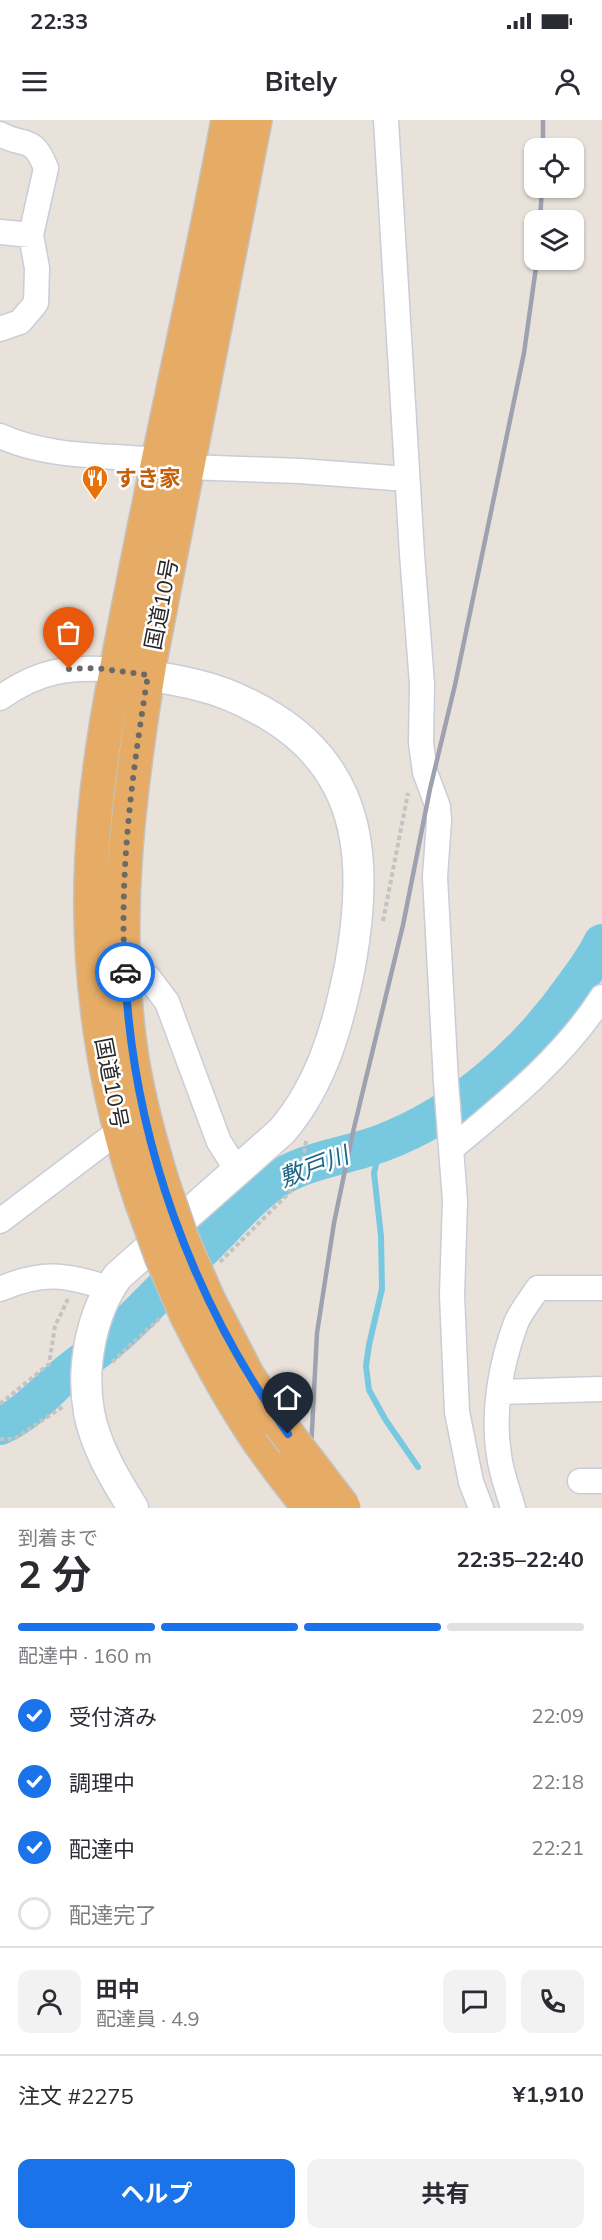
<!DOCTYPE html>
<html lang="ja">
<meta charset="utf-8">
<style>
:root{--surface:#fff;--page:#f2f2f3;--text:#2b2b33;--muted:#7c7c81;--line:#e1e1e2;--accent:#1a73e8}
body{margin:0;font-family:Mulish,"Noto Sans JP",sans-serif;background:var(--page);color:var(--text);height:100vh;display:flex;flex-direction:column;font-size:22px;white-space:nowrap}
*{box-sizing:border-box;margin:0}
p{font-size:20px;color:var(--muted)}
.icon{flex:none;width:33px;height:33px;fill:none;stroke:currentColor;stroke-width:2;stroke-linecap:round;stroke-linejoin:round}
.map{position:relative;height:1388px;overflow:hidden}
.details{display:flex;flex-direction:column;background:var(--surface);flex:1}
.details>*{flex:none}
.tools{position:absolute;left:524px;top:18px;display:grid;gap:12px}
.tools a{display:grid;place-items:center;width:60px;height:60px;border-radius:12px;background:var(--surface);box-shadow:0 2px 4px #0004;font-size:30px}
.pin{position:absolute;display:grid;place-items:center;width:51px;height:51px;color:#fff;margin:-62px -26px;border-radius:50% 50% 50% 0;rotate:-45deg;box-shadow:0 0 6px #0007}
.pin .icon{rotate:45deg}
.courier{position:absolute;display:grid;place-items:center;width:60px;height:60px;margin:-30px;border:4px solid #1a73e8;border-radius:50%;background:#fff;color:#222;box-shadow:0 2px 8px #0007}
.headline em{font-style:normal;font-weight:700}
.headline div{display:flex;flex-direction:column-reverse}
.headline{display:flex;align-items:center;justify-content:space-between;height:102px;padding:0 18px}
h1{font-size:39px;font-weight:700;line-height:45px}
.bar{display:grid;grid-template-columns:repeat(4,1fr);gap:9px 6px;align-content:center;height:72px;padding:0 18px}
.bar i{height:8px;border-radius:4px;background:var(--line)}
.bar .active{background:var(--accent)}
.bar p{grid-column:span 4}
.line{display:flex;align-items:center;gap:15px;padding:0 18px;border-top:2px solid var(--line)}
.line div{flex:1}
.round{display:grid;place-items:center;flex:none;width:63px;height:63px;border-radius:12px;background:var(--page)}
ol{padding:0 18px;list-style:none}
li{display:flex;align-items:center;gap:18px;height:66px}
li p{margin-inline-start:auto}
li .icon{padding:6px;border-radius:50%;background:var(--accent);color:#fff;stroke-width:4}
li:last-child{color:var(--muted)}
li i{width:33px;height:33px;border:3px solid var(--line);border-radius:50%}
.cta{display:flex;gap:12px;margin-top:auto;padding:12px 18px}
.cta a{flex:1;height:69px;border-radius:12px;background:var(--accent);color:#fff;font-size:24px;font-weight:700;line-height:69px;text-align:center}
.cta a+a{background:var(--page);color:var(--text)}
.status{display:flex;justify-content:space-between;align-items:center;height:42px;padding:0 30px;background:var(--surface);direction:ltr}
.status svg{height:16px;fill:currentColor}
header{display:flex;justify-content:space-between;align-items:center;height:78px;padding:0 18px;background:var(--surface);font-size:27px;font-weight:700}
.map>svg:first-child{display:block}
.lines{fill:none;stroke-linecap:round;stroke-linejoin:round}
.stream{stroke:#78c9e0;stroke-width:6}
.river{stroke:#78c9e0;stroke-width:38}
.minor-casing{stroke:#c9cdd8;stroke-width:27}
.tertiary-casing{stroke:#c9cdd8;stroke-width:33}
.trunk-casing{stroke:#c3c3c3;stroke-width:36}
.path{stroke:#c3c3c3;stroke-width:4;stroke-dasharray:4.5 3;stroke-linecap:butt}
.minor{stroke:#fff;stroke-width:24}
.tertiary{stroke:#fff;stroke-width:30}
.trunk{stroke:#e6ac66;stroke-width:33}
.rail{stroke:#9ea2b0;stroke-width:4.5}
.trunk-bridge-casing{stroke:#c3c3c3;stroke-width:36;stroke-linecap:butt}
.trunk-bridge{stroke:#e6ac66;stroke-width:33}
.done{stroke:#6c6967;stroke-width:6;stroke-dasharray:0 10.8}
.route{stroke:#1a73e8;stroke-width:8}
.labels{text-anchor:middle;stroke-width:5;stroke-linejoin:round;paint-order:stroke}
.food-label{font-size:22px;font-weight:bold;fill:#c56008;stroke:#fff;text-anchor:start}
.street-label{font-size:22px;fill:#282828;stroke:#fff}
.water-label{font-size:24px;font-style:italic;fill:#1c6788;stroke:#fff}
</style>
<div class="status"><b>22:33</b><svg viewBox="0 0 49 12"><path d="M0 12V9h3v3zM5 12V6h3v6zM10 12V3h3v9zM15 12V0h3v12zM26 1h20v11H26zM47 4h2v5h-2z"/></svg></div>
<header><svg class="icon" aria-label="menu" viewBox="0 0 24 24"><path d="M4 6h16M4 12h16M4 18h16"/></svg>Bitely<svg class="icon" aria-label="person" viewBox="0 0 24 24"><circle cx="12" cy="8" r="4"/><path d="M4 21q1-7 8-7t8 7"/></svg></header>
<div class="map">
<svg width="602" height="1388" viewBox="0 0 602 1388">
<rect width="100%" height="100%" fill="#e9e2db"/>
<g class="lines">
<!-- stream -->
<path class="stream" d="M381,1023L374,1053L381,1116L382,1169L369,1225L366,1246L369,1270L385,1299L418,1347"/>
<!-- river -->
<path class="river" d="M0,1306C23,1296 39,1279 57,1262C78,1243 103,1228 124,1208C156,1177 187,1144 219,1112C232,1099 244,1085 258,1073C297,1039 336,1040 382,1023C461,993 528,932 575,865C585,851 595,838 602,823"/>
<!-- minor casing -->
<g class="minor-casing">
<path id="minor" d="M386,0L412,434L422,564L421,623L425,652L438,687L439,701L435,757L446,962L455,1081L452,1175L457,1292L471,1362L481,1388
M0,14C24,28 32,13 46,48L31,115L37,148L36,183L20,202L0,209
M0,112L31,115
M0,316C48,338 105,335 157,340
M187,347L300,351L407,359
M0,578C39,550 70,546 117,550
M124,845L149,858L167,882L219,1022L237,1050
M451,1029C505,984 563,938 602,877
M0,1101L120,1010
M0,1169C44,1150 65,1155 109,1168
M499,1272L602,1269
M580,1361H602
M513,1388C508,1370 501,1353 499,1335C492,1292 501,1243 516,1203C521,1191 531,1179 538,1168H602"/>
</g>
<!-- tertiary casing -->
<g class="tertiary-casing">
<path id="tertiary" d="M126,552C149,556 174,559 197,565C223,571 249,583 272,597C365,654 368,748 350,846C338,906 322,964 282,1011L118,1156C91,1193 81,1247 89,1292C95,1326 115,1359 133,1388"/>
</g>
<!-- trunk casing -->
<g class="trunk-casing">
<path id="trunk" d="M162,1061C148,1014 135,967 129,918C113,790 130,663 151,536L255,0
M141,1080C104,971 86,853 92,738C96,639 118,541 137,444C166,296 201,148 228,0
M208,1179L248,1256L279,1303
M187,1196C214,1249 242,1301 279,1349"/>
</g>
<!-- path -->
<path class="path" d="M383,801L408,673
M220,1142L299,1063L306,1021
M112,1242L160,1198
M0,1284L49,1244L55,1206L68,1179
M0,1319H14L64,1286"/>
<!-- minor -->
<use href="#minor" class="minor"/>
<!-- tertiary -->
<use href="#tertiary" class="tertiary"/>
<!-- trunk -->
<use href="#trunk" class="trunk"/>
<!-- rail -->
<path class="rail" d="M543,28V0
M540,100L542,68
M308,1388L317,1213L334,1103L353,1012L403,805L430,669L455,565L524,233L537,140"/>
<!-- trunk-bridge casing -->
<g class="trunk-bridge-casing">
<path id="trunk-bridge" d="M162,1061L182,1119L208,1179
M141,1080L162,1138L187,1196
M279,1303L344,1388
M279,1349L309,1388"/>
</g>
<!-- trunk-bridge -->
<use href="#trunk-bridge" class="trunk-bridge"/>
</g>
<g class="lines">
<!-- done -->
<path class="done" d="M69,549L96,548L148,555C132,654 119,752 125,852"/>
<!-- route -->
<path class="route" d="M125,852C133,1018 191,1179 288,1314"/>
</g>
<!-- icons -->
<defs>
<g id="restaurant-pin" transform="scale(1.35)"><path d="M0 17L-7.5 6A9.5 9.5 0 1 1 7.5 6Z" fill="#e8710a" stroke="#fff"/><path d="M-5-6h1v4h1v-4h1v4h1v-4h1v5L-1.5 .5V6h-2V.5L-5-1ZM5-6V6H3V1.5H1.5Q1.5-4 5-6Z" fill="#fff"/></g>
</defs>
<g fill-rule="evenodd">
<use href="#restaurant-pin" x="95" y="358"/>
</g>
<g class="labels">
<!-- food labels -->
<g class="food-label">
<text x="115" y="366">すき家</text>
</g>
<!-- street labels -->
<g class="street-label">
<text transform="translate(161 484) rotate(-79)" y="8">国道10号</text>
<text transform="translate(112 963) rotate(79)" y="8">国道10号</text>
</g>
<!-- water labels -->
<g class="water-label">
<text transform="translate(314 1047) rotate(-21)" y="8">敷戸川</text>
</g>
</g>
</svg>
<div class="tools">
<a><svg class="icon" aria-label="locate" viewBox="0 0 24 24"><circle cx="12" cy="12" r="6"/><path d="M12 2v4M12 18v4M2 12h4M18 12h4"/></svg></a>
<a><svg class="icon" aria-label="layers" viewBox="0 0 24 24"><path d="M12 4l9 5-9 5-9-5zM3 14l9 5 9-5"/></svg></a>
</div>
<div class="pin" style="left:69px;top:549px;background:#ea580c"><svg class="icon" aria-label="bag" viewBox="0 0 24 24"><path d="M5 8h14l-1 12H6zM9 8a3 3 0 0 1 6 0"/></svg></div>
<div class="pin" style="left:288px;top:1314px;background:#1f2937"><svg class="icon" aria-label="home" viewBox="0 0 24 24"><path d="M3 11l9-7 9 7M6 9v11h12V9"/></svg></div>
<div class="courier" style="left:125px;top:852px"><svg class="icon" aria-label="car" viewBox="0 0 24 24"><path d="M5 17H2v-5l4-1 3-4h7l3 4 3 1v5h-3M9 17h6M6 11h13"/><circle cx="7" cy="17" r="2"/><circle cx="17" cy="17" r="2"/></svg></div>
</div>
<section class="details">
<div class="headline"><div><h1>2 分</h1><p>到着まで</p></div><em>22:35–22:40</em></div>
<div class="bar"><i class="active"></i><i class="active"></i><i class="active"></i><i></i><p>配達中 · 160 m</p></div>
<ol>
<li><svg class="icon" aria-label="check" viewBox="0 0 24 24"><path d="M5 12l5 5 9-10"/></svg>受付済み<p>22:09</p></li>
<li><svg class="icon" aria-label="check" viewBox="0 0 24 24"><path d="M5 12l5 5 9-10"/></svg>調理中<p>22:18</p></li>
<li><svg class="icon" aria-label="check" viewBox="0 0 24 24"><path d="M5 12l5 5 9-10"/></svg>配達中<p>22:21</p></li>
<li><i></i>配達完了</li>
</ol>
<div class="line" style="height:108px"><a class="round"><svg class="icon" aria-label="person" viewBox="0 0 24 24"><circle cx="12" cy="8" r="4"/><path d="M4 21q1-7 8-7t8 7"/></svg></a><div><b>田中</b><p>配達員 · 4.9</p></div><a class="round"><svg class="icon" aria-label="chat" viewBox="0 0 24 24"><path d="M4 5h16v11H9l-5 4z"/></svg></a><a class="round"><svg class="icon" aria-label="phone" viewBox="0 0 24 24"><path d="M5 4h4l2 5-3 2q2 4 5 5l2-3 5 2v4C11 20 4 13 5 4z"/></svg></a></div>
<div class="line" style="height:78px"><div>注文 #2275</div><b>¥1,910</b></div>
<div class="cta"><a>ヘルプ</a><a>共有</a></div>
</section>
